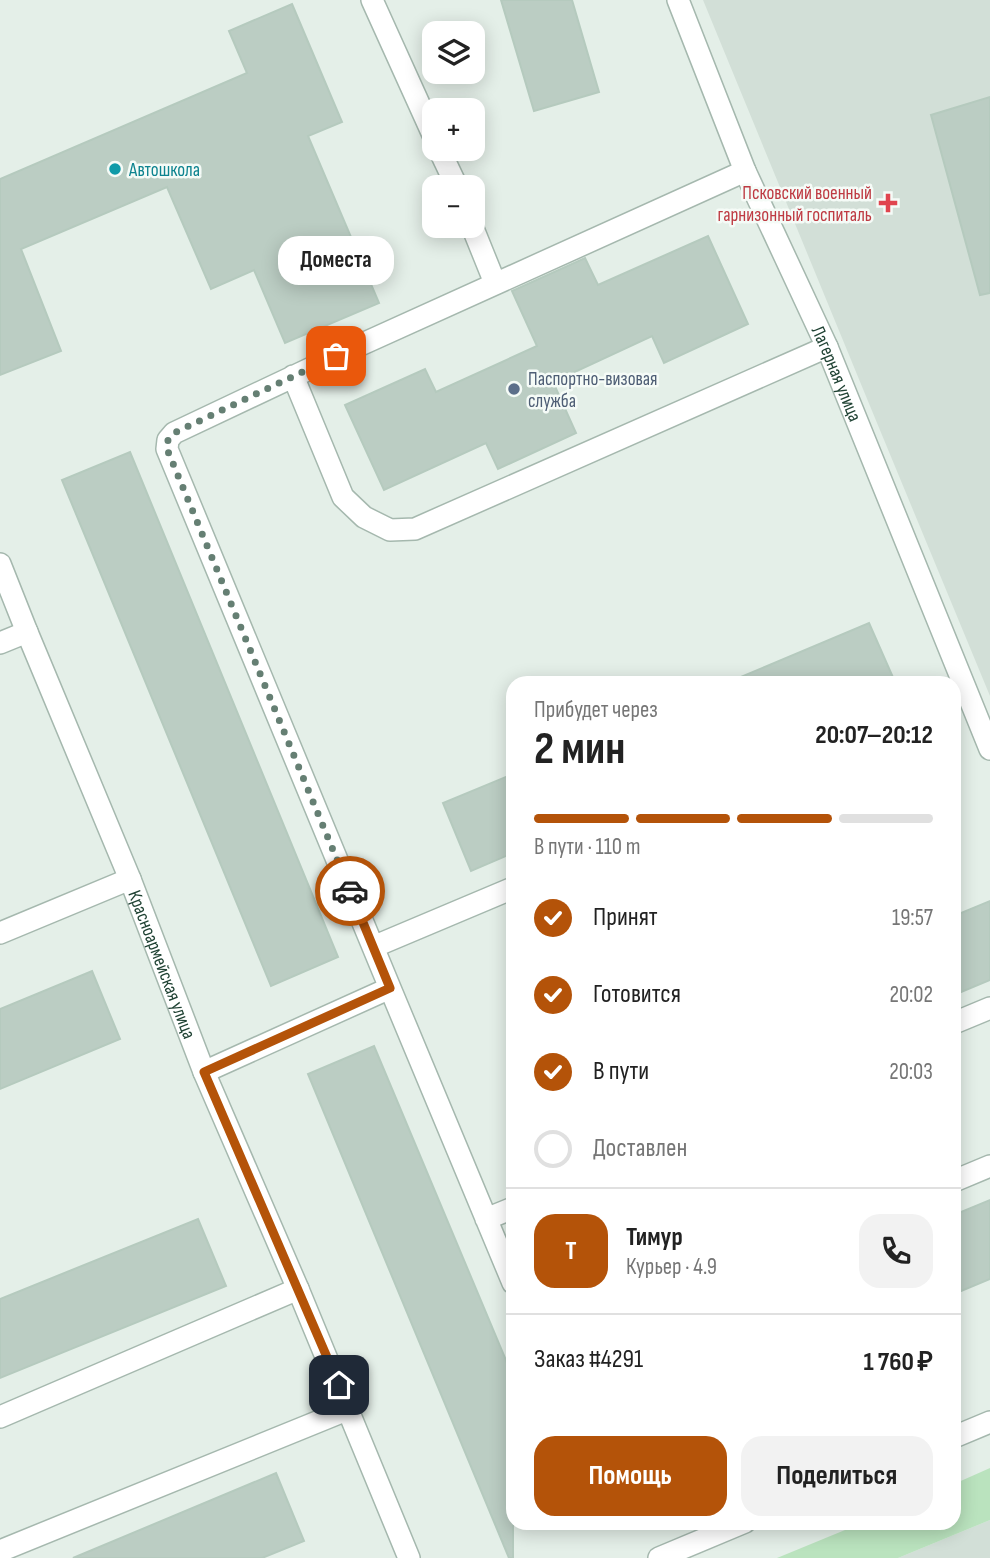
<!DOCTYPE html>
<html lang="ru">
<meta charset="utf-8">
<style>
:root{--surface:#fff;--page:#f2f2f2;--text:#222;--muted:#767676;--line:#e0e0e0;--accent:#b45309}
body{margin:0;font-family:"Sofia Sans Condensed",sans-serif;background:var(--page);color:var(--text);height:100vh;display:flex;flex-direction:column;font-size:26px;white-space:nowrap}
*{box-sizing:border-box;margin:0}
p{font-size:23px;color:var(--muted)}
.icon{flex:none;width:38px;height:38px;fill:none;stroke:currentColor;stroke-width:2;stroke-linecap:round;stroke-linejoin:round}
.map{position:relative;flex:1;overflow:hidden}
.details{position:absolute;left:506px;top:676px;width:455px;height:854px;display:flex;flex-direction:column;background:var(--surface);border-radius:21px;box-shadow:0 4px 18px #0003}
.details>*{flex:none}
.fabs{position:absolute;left:422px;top:21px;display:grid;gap:14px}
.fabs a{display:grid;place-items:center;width:63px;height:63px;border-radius:14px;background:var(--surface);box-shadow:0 4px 18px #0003;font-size:35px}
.pin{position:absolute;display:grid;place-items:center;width:60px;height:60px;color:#fff;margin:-30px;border-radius:14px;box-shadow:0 4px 10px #0006}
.courier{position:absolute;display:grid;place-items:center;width:70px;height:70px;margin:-35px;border:5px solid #b45309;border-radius:50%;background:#fff;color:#222;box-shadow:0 2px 9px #0007}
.bubble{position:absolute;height:49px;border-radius:21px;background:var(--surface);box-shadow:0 4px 18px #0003;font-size:23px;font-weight:700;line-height:49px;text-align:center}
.summary em{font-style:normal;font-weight:700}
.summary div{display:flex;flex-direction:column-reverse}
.summary{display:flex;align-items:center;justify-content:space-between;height:119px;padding:0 28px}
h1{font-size:46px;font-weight:700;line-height:52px}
.bar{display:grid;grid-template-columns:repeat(4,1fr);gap:10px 7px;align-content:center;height:84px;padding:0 28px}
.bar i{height:9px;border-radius:5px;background:var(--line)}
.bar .on{background:var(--accent)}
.bar p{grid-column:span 4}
.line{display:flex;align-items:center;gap:18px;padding:0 28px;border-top:2px solid var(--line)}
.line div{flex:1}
.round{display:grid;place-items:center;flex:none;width:74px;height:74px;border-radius:21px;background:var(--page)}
ol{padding:0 28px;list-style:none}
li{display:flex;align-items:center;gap:21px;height:77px}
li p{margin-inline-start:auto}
li .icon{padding:7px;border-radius:50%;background:var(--accent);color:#fff;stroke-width:4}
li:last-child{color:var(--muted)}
li i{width:38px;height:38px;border:4px solid var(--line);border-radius:50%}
.action{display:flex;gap:14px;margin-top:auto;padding:14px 28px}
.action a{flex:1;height:80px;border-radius:21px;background:var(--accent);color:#fff;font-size:28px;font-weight:700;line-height:80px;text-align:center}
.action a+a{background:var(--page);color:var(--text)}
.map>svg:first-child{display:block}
.built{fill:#d2dfd7}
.grass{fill:#bae3be}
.building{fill:#bbcdc3;stroke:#b5cabe;stroke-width:2}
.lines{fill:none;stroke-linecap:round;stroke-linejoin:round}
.service-casing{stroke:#a5b8ae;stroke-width:24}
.minor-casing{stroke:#a5b8ae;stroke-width:24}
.service{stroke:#fff;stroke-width:21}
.minor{stroke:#fff;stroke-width:21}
.done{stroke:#657f73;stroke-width:7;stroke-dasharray:0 12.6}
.route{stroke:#b45309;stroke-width:9}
.culture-dot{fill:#0f9aa8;stroke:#f5fbf7;stroke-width:2.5}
.health-dot{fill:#e0444e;stroke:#f5fbf7;stroke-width:2.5}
.service-dot{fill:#5c6f8a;stroke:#f5fbf7;stroke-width:2.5}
.labels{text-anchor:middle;stroke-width:5;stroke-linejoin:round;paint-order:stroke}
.culture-label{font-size:19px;fill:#0d838f;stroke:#f5fbf7;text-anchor:start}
.health-label{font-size:19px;fill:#be3a42;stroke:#f5fbf7;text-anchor:end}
.street-label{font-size:19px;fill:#204334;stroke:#f5fbf7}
.service-label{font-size:19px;fill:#4e5e75;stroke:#f5fbf7;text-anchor:start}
</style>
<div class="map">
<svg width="990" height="1558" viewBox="0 0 990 1558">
<rect width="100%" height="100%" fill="#e4efe8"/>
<!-- built -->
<path class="built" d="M703,0H990V696L870,406Z
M990,1520V1558H898Z"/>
<!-- grass -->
<path class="grass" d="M990,1468V1520L898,1558H777L862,1523L954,1522V1484Z"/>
<!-- building -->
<path class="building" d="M501,0H572L599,92L534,111Z
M292,4L342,122L308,136L379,303L285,343L254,270L211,289L167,187L21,249L61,351L0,375V179L247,73L229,31Z
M990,97V293L980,295L931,115Z
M708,236L748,324L664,363L652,336L553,382L576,433L498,469L486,443L384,490L345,405L425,369L436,392L537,346L512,291L585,258L598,285Z
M130,452L338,957L271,986L62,480Z
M869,623L895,682H729Z
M513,774V853L471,871L443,803Z
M990,901V980L954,995V916Z
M92,971L120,1039L0,1089V1009Z
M374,1046L513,1377V1558H509L308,1074Z
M990,1200V1279L954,1294V1215Z
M198,1219L226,1286L0,1378V1299Z
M276,1473L304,1541L262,1558H73Z"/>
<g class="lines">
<!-- service casing -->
<g class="service-casing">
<path id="service" d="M372,0L434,137
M439,149L457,187
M472,226L495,283
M293,376L343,497L364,517L390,530L415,529L827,347
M0,643L27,632
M0,933L130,879
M373,947L513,888
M390,988L167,449L168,440L174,433L358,346L745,171
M954,1023L990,1008
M204,1072L390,988L513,1283
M954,1181L990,1166
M486,1219L513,1208
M0,1417L298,1289
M0,1551L349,1409"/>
</g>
<!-- minor casing -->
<g class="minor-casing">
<g id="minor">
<path id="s1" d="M678,0L745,171L827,347L990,749"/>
<path id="s2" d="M0,564L27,632L130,879L204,1072L298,1289L409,1558"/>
<path d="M954,1437L990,1422"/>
<path d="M659,1558L745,1522"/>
</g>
</g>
<!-- service -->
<use href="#service" class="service"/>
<!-- minor -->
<use href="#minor" class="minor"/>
</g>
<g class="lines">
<!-- done -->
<path class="done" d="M336,356L174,433L168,440L167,449L350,891"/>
<!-- route -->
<path class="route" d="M339,1385L204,1072L390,988L350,891"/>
</g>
<!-- markers -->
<circle class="culture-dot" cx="115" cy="169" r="7"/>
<path class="health-dot" d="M884.5 192.5h7v7h7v7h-7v7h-7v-7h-7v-7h7z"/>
<circle class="service-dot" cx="514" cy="389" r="7"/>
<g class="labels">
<!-- culture labels -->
<g class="culture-label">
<text x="129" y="176">Автошкола</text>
</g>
<!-- health labels -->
<g class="health-label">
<text x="872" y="199">Псковский военный<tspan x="872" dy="22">гарнизонный госпиталь</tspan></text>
</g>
<!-- street labels -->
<g class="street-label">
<text dy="7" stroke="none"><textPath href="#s1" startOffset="406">Лагерная улица</textPath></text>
<text dy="7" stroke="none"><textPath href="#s2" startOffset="432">Красноармейская улица</textPath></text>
</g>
<!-- service labels -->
<g class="service-label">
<text x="528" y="385">Паспортно-визовая<tspan x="528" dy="22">служба</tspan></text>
</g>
</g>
</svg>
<div class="fabs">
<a><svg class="icon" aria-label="layers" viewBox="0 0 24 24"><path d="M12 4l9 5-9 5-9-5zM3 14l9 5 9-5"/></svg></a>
<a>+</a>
<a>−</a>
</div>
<div class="pin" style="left:336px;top:356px;background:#ea580c"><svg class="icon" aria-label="bag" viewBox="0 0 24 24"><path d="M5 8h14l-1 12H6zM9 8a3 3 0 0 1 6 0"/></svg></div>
<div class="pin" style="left:339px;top:1385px;background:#1f2937"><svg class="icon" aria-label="home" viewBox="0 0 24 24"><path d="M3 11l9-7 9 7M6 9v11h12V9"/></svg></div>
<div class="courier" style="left:350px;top:891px"><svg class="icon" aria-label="car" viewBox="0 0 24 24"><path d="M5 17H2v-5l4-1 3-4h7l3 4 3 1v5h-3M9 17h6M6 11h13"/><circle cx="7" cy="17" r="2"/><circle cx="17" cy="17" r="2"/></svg></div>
<div class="bubble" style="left:278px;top:236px;width:116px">Доместа</div>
<section class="details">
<div class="summary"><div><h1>2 мин</h1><p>Прибудет через</p></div><em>20:07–20:12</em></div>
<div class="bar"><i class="on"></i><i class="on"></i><i class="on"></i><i></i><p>В пути · 110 m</p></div>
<ol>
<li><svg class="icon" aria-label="check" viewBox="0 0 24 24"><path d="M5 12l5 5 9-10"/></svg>Принят<p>19:57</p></li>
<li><svg class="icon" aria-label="check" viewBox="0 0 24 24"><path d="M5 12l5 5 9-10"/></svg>Готовится<p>20:02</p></li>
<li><svg class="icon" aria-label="check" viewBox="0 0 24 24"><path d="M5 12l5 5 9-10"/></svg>В пути<p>20:03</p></li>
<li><i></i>Доставлен</li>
</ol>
<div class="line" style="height:126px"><b class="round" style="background:var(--accent);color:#fff">Т</b><div><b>Тимур</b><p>Курьер · 4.9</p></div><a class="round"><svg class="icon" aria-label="phone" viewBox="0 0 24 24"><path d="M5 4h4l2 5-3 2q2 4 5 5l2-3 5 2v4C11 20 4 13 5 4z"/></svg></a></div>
<div class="line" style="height:91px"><div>Заказ #4291</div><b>1 760 ₽</b></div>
<div class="action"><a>Помощь</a><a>Поделиться</a></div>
</section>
</div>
